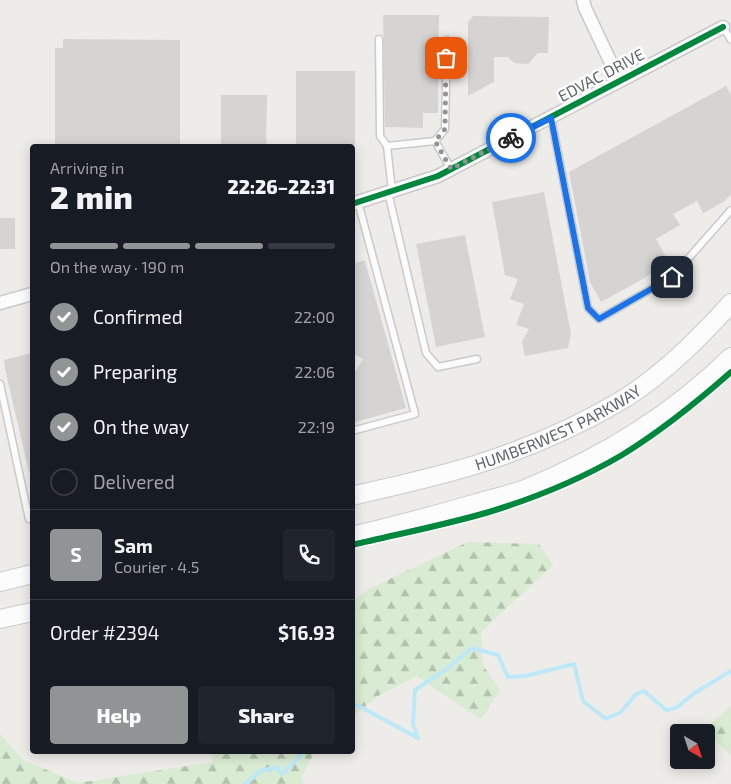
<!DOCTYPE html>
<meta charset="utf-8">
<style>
:root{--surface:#171b24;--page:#20242c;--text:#f1f3f6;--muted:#9ea1a6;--line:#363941;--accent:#909495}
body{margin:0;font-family:"Exo 2",sans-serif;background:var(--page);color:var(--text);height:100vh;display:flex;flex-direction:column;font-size:19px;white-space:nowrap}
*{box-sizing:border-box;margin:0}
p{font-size:16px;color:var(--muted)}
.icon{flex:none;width:28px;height:28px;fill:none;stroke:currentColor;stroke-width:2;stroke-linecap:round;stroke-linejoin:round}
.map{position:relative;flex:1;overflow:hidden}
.details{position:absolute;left:30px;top:144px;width:325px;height:610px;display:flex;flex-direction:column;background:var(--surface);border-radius:5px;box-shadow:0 2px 12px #0003}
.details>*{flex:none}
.needle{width:32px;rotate:141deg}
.tools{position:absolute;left:670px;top:724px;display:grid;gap:10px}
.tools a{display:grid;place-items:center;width:45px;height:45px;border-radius:5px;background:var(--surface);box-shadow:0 2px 12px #0003;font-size:25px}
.pin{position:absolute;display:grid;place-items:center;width:42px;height:42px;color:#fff;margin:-21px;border-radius:10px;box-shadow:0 2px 8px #0006}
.courier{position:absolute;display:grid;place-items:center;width:50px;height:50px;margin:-25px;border:4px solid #1a73e8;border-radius:50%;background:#fff;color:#222;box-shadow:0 1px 6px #0007}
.summary em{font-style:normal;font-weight:800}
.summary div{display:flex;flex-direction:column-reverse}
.summary{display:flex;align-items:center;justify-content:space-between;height:85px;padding:0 20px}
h1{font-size:32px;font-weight:800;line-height:38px}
.bar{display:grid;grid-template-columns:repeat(4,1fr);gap:8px 5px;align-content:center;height:60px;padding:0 20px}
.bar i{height:6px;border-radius:4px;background:var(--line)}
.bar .current{background:var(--accent)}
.bar p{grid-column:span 4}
.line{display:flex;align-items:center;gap:12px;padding:0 20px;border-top:1px solid var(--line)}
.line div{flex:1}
.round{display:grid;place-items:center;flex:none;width:52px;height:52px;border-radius:5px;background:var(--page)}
ol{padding:0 20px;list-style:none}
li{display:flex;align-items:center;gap:15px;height:55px}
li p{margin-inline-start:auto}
li .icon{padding:5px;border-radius:50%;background:var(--accent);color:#fff;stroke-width:4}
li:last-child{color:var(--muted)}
li i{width:28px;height:28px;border:2px solid var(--line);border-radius:50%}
.cta{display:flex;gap:10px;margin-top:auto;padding:10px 20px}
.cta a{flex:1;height:58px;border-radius:5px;background:var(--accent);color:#fff;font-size:20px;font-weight:800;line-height:58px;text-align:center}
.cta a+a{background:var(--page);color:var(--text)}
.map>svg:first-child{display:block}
.forest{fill:url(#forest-firs)}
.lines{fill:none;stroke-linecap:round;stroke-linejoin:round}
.stream{stroke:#bde8f8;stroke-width:4}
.building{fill:#d6d4d3}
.lane-casing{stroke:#cacaca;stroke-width:9}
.street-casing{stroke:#cacaca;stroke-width:15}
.secondary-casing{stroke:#cacbcb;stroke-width:20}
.lane{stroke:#fcfcfc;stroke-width:6}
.street{stroke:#fcfcfc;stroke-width:12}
.secondary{stroke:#fcfcfc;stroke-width:18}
.cycleway-casing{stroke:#fff;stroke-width:9}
.cycleway{stroke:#00873e;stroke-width:6}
.done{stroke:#909495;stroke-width:5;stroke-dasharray:0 9}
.route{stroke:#1a73e8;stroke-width:6}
.labels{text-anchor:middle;stroke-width:5;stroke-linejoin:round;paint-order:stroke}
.street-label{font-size:16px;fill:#5d6468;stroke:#fff}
</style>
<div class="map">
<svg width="731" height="784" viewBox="0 0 731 784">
<defs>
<pattern id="forest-firs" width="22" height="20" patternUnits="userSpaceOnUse" patternTransform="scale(1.25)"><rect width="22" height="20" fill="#d9ebd2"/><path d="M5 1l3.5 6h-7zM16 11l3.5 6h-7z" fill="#b3c2ae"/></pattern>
</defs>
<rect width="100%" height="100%" fill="#eeece9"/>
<!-- forest -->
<path class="forest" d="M468,542L539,544L553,565L481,632L483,665L500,690L481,720L417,676L376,697L353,717V601L368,589Z
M731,706V756L712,737L710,724Z
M0,734L23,760L78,783L213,762L212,751H315L301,779L305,784H0Z"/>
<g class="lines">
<!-- stream -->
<path class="stream" d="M352,706L357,705L418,738L413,724L415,690L445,670L472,648L498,655L508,677L525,676L574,664L583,701L606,719L621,712L636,694L644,691L666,710L676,708L693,694L731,671
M245,784L261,771L276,767L282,774L305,751"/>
</g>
<!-- building -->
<path class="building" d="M383,15H439L438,113H423V128L385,127Z
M473,16L549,17L548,53H538L528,64L514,63L508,57H494V82L468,96V22Z
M63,39L180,40V146H55V48H63Z
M296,71H355V145L296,146Z
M726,86L731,95V194L725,201L703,213L697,201L673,214L680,225L656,239L670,264L601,302L590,282L569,172Z
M221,95H267L266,146H221Z
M544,192L571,334L568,348L525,356L522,342L529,329L516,325L524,304L510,299L518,279L505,275L492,202Z
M0,218H15V249H0Z
M465,235L485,337L436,347L416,244Z
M362,261H365L406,408L352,423V377L363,359L352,353V264Z
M32,353V471L29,472L5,369L4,360Z"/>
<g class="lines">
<!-- lane casing -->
<g class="lane-casing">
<path id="lane" d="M723,27L731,40
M379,39L380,136L387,146
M551,117L588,308L599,319L672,277L731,210
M435,141L445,129L447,40
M392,191L387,146L435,141L451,169
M388,192L426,353L438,367L477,359
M0,384L29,519H32
M352,431L415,414L358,202"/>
</g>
<!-- street casing -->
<g class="street-casing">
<path id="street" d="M583,0L585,8L619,80
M352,204L438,176L723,27
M0,303L32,294"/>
</g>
<!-- secondary casing -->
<g class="secondary-casing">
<g id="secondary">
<path id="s1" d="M352,496C394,486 437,477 478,464C525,449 574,428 617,403C660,378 698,340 731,303"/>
<path d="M352,536C394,526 436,515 477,503C493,498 509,495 525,489C601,458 672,415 731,357"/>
<path d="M0,582L32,574"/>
<path d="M0,619L32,612"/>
</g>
</g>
<!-- lane -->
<use href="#lane" class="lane"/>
<!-- street -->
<use href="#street" class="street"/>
<!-- secondary -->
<use href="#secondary" class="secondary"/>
<!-- cycleway casing -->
<g class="cycleway-casing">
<path id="cycleway" d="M352,204L438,176L723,27
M352,545C398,534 445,525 489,512C535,498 581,479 622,455C661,431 697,402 731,372"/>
</g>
<!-- cycleway -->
<use href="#cycleway" class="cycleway"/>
</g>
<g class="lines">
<!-- done -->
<path class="done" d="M446,58L445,129L435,141L451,169L511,138"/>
<!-- route -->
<path class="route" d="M511,138L551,118L588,308L599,319L672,277"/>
</g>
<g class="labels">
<!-- street labels -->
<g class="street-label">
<text transform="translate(601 75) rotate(-28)" y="6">EDVAC DRIVE</text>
<text dy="6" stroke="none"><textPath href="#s1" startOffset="218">HUMBERWEST PARKWAY</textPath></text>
</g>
</g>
</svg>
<div class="tools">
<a><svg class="needle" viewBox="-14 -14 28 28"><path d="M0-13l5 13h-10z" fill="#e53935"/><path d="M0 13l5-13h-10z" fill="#9ea1a6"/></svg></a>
</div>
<div class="pin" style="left:446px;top:58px;background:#ea580c"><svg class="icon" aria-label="bag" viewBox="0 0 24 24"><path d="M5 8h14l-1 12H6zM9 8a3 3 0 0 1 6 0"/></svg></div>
<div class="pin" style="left:672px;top:277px;background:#1f2937"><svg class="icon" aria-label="home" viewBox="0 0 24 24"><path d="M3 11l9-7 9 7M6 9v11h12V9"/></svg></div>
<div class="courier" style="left:511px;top:138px"><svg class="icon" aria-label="bike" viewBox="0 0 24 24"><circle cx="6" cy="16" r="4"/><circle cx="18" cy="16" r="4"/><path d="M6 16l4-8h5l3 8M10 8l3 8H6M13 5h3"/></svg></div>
<section class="details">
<div class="summary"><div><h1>2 min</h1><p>Arriving in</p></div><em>22:26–22:31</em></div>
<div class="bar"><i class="current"></i><i class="current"></i><i class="current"></i><i></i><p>On the way · 190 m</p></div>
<ol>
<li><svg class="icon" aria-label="check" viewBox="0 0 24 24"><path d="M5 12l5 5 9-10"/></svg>Confirmed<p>22:00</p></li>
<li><svg class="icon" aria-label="check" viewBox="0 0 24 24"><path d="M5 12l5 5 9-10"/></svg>Preparing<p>22:06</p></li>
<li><svg class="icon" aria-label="check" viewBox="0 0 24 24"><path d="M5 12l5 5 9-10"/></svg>On the way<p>22:19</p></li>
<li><i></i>Delivered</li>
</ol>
<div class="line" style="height:90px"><b class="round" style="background:var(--accent);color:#fff">S</b><div><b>Sam</b><p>Courier · 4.5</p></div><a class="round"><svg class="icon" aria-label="phone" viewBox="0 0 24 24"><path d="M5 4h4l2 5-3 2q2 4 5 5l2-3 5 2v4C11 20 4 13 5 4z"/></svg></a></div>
<div class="line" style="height:65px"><div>Order #2394</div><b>$16.93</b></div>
<div class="cta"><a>Help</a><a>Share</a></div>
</section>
</div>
